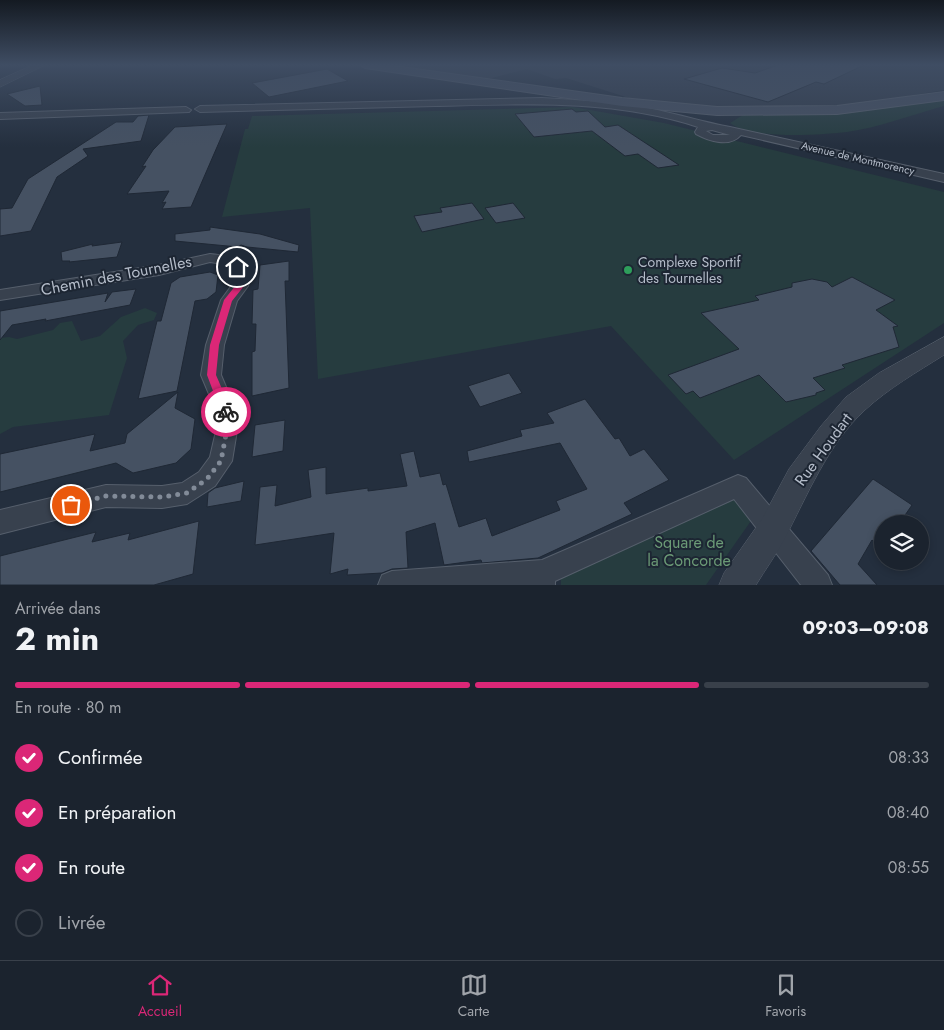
<!DOCTYPE html>
<html lang="fr">
<meta charset="utf-8">
<style>
:root{--surface:#1b232e;--page:#282f3a;--text:#f1f3f6;--muted:#a0a4aa;--line:#39404a;--accent:#db2777}
body{margin:0;font-family:Jost,sans-serif;background:var(--page);color:var(--text);height:100vh;display:flex;flex-direction:column;font-size:19px;white-space:nowrap}
*{box-sizing:border-box;margin:0}
p{font-size:16px;color:var(--muted)}
.icon{flex:none;width:28px;height:28px;fill:none;stroke:currentColor;stroke-width:2;stroke-linecap:round;stroke-linejoin:round}
.map{position:relative;height:585px;overflow:hidden}
.details{display:flex;flex-direction:column;background:var(--surface);flex:1}
.details>*{flex:none}
.fabs{position:absolute;left:874px;top:515px;display:grid;gap:10px}
.fabs a{display:grid;place-items:center;width:55px;height:55px;border-radius:50%;background:var(--surface);box-shadow:0 2px 8px #0003,0 0 0 1px var(--line);font-size:25px}
.pin{position:absolute;display:grid;place-items:center;width:42px;height:42px;color:#fff;margin:-21px;border:2px solid #fff;border-radius:50%;box-shadow:0 1px 5px #0007}
.courier{position:absolute;display:grid;place-items:center;width:50px;height:50px;margin:-25px;border:4px solid #db2777;border-radius:50%;background:#fff;color:#222;box-shadow:0 1px 6px #0007}
.overview em{font-style:normal;font-weight:700}
.overview div{display:flex;flex-direction:column-reverse}
.overview{display:flex;align-items:center;justify-content:space-between;height:85px;padding:0 15px}
h1{font-size:32px;font-weight:700;line-height:38px}
.bar{display:grid;grid-template-columns:repeat(4,1fr);gap:8px 5px;align-content:center;height:60px;padding:0 15px}
.bar i{height:6px;border-radius:4px;background:var(--line)}
.bar .on{background:var(--accent)}
.bar p{grid-column:span 4}
ol{padding:0 15px;list-style:none}
li{display:flex;align-items:center;gap:15px;height:55px}
li p{margin-inline-start:auto}
li .icon{padding:5px;border-radius:50%;background:var(--accent);color:#fff;stroke-width:4}
li:last-child{color:var(--muted)}
li i{width:28px;height:28px;border:2px solid var(--line);border-radius:50%}
.menu{display:flex;justify-content:space-around;align-items:center;height:70px;border-top:1px solid var(--line);background:var(--surface);font-size:14px;color:var(--muted)}
.menu a{display:grid;justify-items:center;gap:2px}
.menu .on{color:var(--accent)}
.map>svg:first-child{display:block}
.airport{fill:#323c4b}
.green{fill:#263c3f}
.building{fill:#455162;stroke:#1f2835}
.lines{fill:none;stroke-linecap:round;stroke-linejoin:round}
.minor-casing{stroke:#565f6c;stroke-width:2}
.tertiary-casing{stroke:#565f6c;stroke-width:1}
.secondary-casing{stroke:#565f6c;stroke-width:2}
.minor{fill:#38414e;fill-rule:evenodd}
.tertiary{fill:#38414e;fill-rule:evenodd}
.secondary{fill:#465061;fill-rule:evenodd}
.route{fill:#db2777}
.done{stroke:#828b98;stroke-width:5;stroke-dasharray:0 9}
.leisure-dot{fill:#2e9e5b;stroke:#1d2633;stroke-width:2}
.labels{text-anchor:middle;stroke-width:4;stroke-linejoin:round;paint-order:stroke}
.far-street-label{font-size:11px;fill:#b4bcc9;stroke:#1d2633}
.poi-label{font-size:14px;fill:#b4bcc9;stroke:#1d2633;text-anchor:start}
.near-street-label{font-size:16px;fill:#b4bcc9;stroke:#1d2633}
.near-park-label{font-size:16px;fill:#6b9a76;stroke:#1d2633}
</style>
<div class="map">
<svg width="944" height="585" viewBox="0 0 944 585">
<rect width="100%" height="100%" fill="#242f3e"/>
<!-- airport -->
<path class="airport" d="M383,65H944V90L872,102L829,106H696L629,98L566,78L555,79L527,69L484,80Z"/>
<!-- green -->
<path class="green" d="M944,100V106C914,114 877,128 847,132C820,135 751,140 730,123L746,113L796,115L836,111L857,112L881,107Z
M573,107L664,123L944,192V323L734,460L611,326L318,379L310,208L222,217L245,129H248L252,116Z
M145,308L157,313L154,320L138,325L123,341L127,358L109,415L13,427L0,434V338L9,337L17,339L53,330L60,323L72,321L81,341L100,336L121,317Z
M735,493L753,518L706,585H561V576Z"/>
<!-- building -->
<path class="building" d="M778,65H864L824,84L816,82L768,102L684,79L722,68L755,73Z
M327,69L348,81L269,97L252,83Z
M40,86L42,105L25,106L7,94Z
M572,109L576,112L588,111L605,127L618,125L679,165L658,168L638,154L625,156L592,131L534,137L515,114Z
M149,115L141,141L83,149L88,156L57,177L31,231L0,236V209L12,208L28,179L116,122H133L138,116Z
M227,124L191,207L162,209L166,202L162,203L169,191L127,194L146,166L142,167L153,150L175,127Z
M472,203L484,219L422,232L414,216L442,212L440,208Z
M513,203L525,218L496,223L485,208Z
M210,227L260,234L299,245L298,252L247,247L241,245L238,247L175,241V234L210,230Z
M122,242L117,257L69,262L70,261H62L61,252L93,244L92,246Z
M289,261V281H285L289,388L252,396V352L255,351L256,324H252L253,290L258,289L260,265Z
M210,272L218,275L216,292L207,299L195,301L177,391L138,399L157,321H161L171,283L180,277Z
M852,277L895,300L876,310L898,326L893,327L899,347L842,365L845,368L813,378L825,390L816,393V395L786,402L759,375L700,398L693,391L686,394L668,375L739,349L701,313L759,300L755,296L792,287V283L812,279L827,282L832,287Z
M136,289L130,305L45,321L46,319L12,325L0,340V311L108,293L105,302L112,292Z
M509,373L522,393L480,407L468,386Z
M178,392L175,408L195,419L191,449L176,463L133,473L116,463L0,492V454L95,434L90,451L125,443L127,434Z
M585,399L615,439L619,438L630,456L644,449L669,480L624,503L632,514L538,558L482,563L481,560L444,565L435,523L406,532L408,568L392,569L382,573L347,575L348,569L330,574L334,533L255,545L260,487L277,485L275,506L311,497L308,470L326,467V494L368,488V491L407,486L400,454L414,451L420,477L440,473L443,485L446,484L459,527L486,518L492,536L560,510L556,501L587,489L560,443L469,462L467,451L522,436L520,430L554,423L547,413Z
M285,420L283,451L252,457L255,425Z
M873,479L912,505L899,524H882V548L872,540L858,564L877,585H840L811,551Z
M244,481L241,501L207,507L208,493L215,488Z
M199,521L193,574L154,585H0V556L96,532L92,542L130,533L128,540Z"/>
<g class="lines">
<!-- minor casing -->
<g class="minor-casing">
<path id="minor" d="M542,98C577,100 612,102 647,108C675,113 702,122 730,127L944,174V182L741,135C729,148 709,141 696,134L695,132L698,127C613,99 523,104 435,106C357,108 278,110 200,112L195,109L200,106ZM712,130L730,135H713L706,131Z
M186,107L191,110L189,112L0,119V113Z
M210,254C230,256 241,259 250,278L248,286L237,301L224,345L221,375L239,418L232,461L215,486L187,504L162,508L106,507L0,534V510L106,485L162,486L182,483L199,472L210,457L219,418L201,375L206,345L221,300L232,285L234,278L230,269L223,264L210,262L159,275L0,300V290L159,265Z
M738,475L746,478L828,575L832,585H801L734,499L555,581V585H378L382,575L392,571L542,560Z"/>
</g>
<!-- tertiary casing -->
<g class="tertiary-casing">
<path id="tertiary" d="M33,65H45L0,87V80Z
M944,337V355C917,372 889,388 865,410C828,444 807,496 784,540C776,555 765,570 756,585H719L724,573L762,519L789,469L821,426L846,397L879,373Z"/>
</g>
<!-- secondary casing -->
<g class="secondary-casing">
<path id="secondary" d="M360,65H387L622,98L717,107L837,106L944,92V100L837,114L717,115L622,106L365,68Z"/>
</g>
<!-- minor -->
<use href="#minor" class="minor"/>
<!-- tertiary -->
<use href="#tertiary" class="tertiary"/>
<!-- secondary -->
<use href="#secondary" class="secondary"/>
</g>
<!-- sky -->
<linearGradient id="sky" x2="0" y2="1"><stop stop-color="#141a22"/><stop offset="0.44" stop-color="#3f4d63"/><stop offset="1" stop-color="#3f4d63" stop-opacity="0"/></linearGradient>
<rect width="944" height="147" fill="url(#sky)"/>
<!-- route -->
<path class="route" d="M235,266H240L246,278L244,286L232,301L219,345L216,375L232,412L226,416L221,412L207,375L210,345L224,300L236,285L238,278Z"/>
<g class="lines">
<!-- done -->
<path class="done" d="M71,505L106,496L162,497L187,493L207,479L221,461L229,418L226,412"/>
</g>
<!-- markers -->
<circle class="leisure-dot" cx="628" cy="270" r="5"/>
<g class="labels">
<!-- far-street labels -->
<g class="far-street-label">
<text transform="translate(858 158) rotate(13)" y="4">Avenue de Montmorency</text>
</g>
<!-- poi labels -->
<g class="poi-label">
<text x="638" y="267">Complexe Sportif<tspan x="638" dy="16">des Tournelles</tspan></text>
</g>
<!-- near-street labels -->
<g class="near-street-label">
<text transform="translate(116 275) rotate(-11)" y="6">Chemin des Tournelles</text>
<text transform="translate(823 449) rotate(-54)" y="6">Rue Houdart</text>
</g>
<!-- near-park labels -->
<g class="near-park-label">
<text x="689" y="548">Square de<tspan x="689" dy="18">la Concorde</tspan></text>
</g>
</g>
</svg>
<div class="fabs">
<a><svg class="icon" aria-label="layers" viewBox="0 0 24 24"><path d="M12 4l9 5-9 5-9-5zM3 14l9 5 9-5"/></svg></a>
</div>
<div class="pin" style="left:71px;top:505px;background:#ea580c"><svg class="icon" aria-label="bag" viewBox="0 0 24 24"><path d="M5 8h14l-1 12H6zM9 8a3 3 0 0 1 6 0"/></svg></div>
<div class="pin" style="left:237px;top:267px;background:#1f2937"><svg class="icon" aria-label="home" viewBox="0 0 24 24"><path d="M3 11l9-7 9 7M6 9v11h12V9"/></svg></div>
<div class="courier" style="left:226px;top:412px"><svg class="icon" aria-label="bike" viewBox="0 0 24 24"><circle cx="6" cy="16" r="4"/><circle cx="18" cy="16" r="4"/><path d="M6 16l4-8h5l3 8M10 8l3 8H6M13 5h3"/></svg></div>
</div>
<section class="details">
<div class="overview"><div><h1>2 min</h1><p>Arrivée dans</p></div><em>09:03–09:08</em></div>
<div class="bar"><i class="on"></i><i class="on"></i><i class="on"></i><i></i><p>En route · 80 m</p></div>
<ol>
<li><svg class="icon" aria-label="check" viewBox="0 0 24 24"><path d="M5 12l5 5 9-10"/></svg>Confirmée<p>08:33</p></li>
<li><svg class="icon" aria-label="check" viewBox="0 0 24 24"><path d="M5 12l5 5 9-10"/></svg>En préparation<p>08:40</p></li>
<li><svg class="icon" aria-label="check" viewBox="0 0 24 24"><path d="M5 12l5 5 9-10"/></svg>En route<p>08:55</p></li>
<li><i></i>Livrée</li>
</ol>
</section>
<nav class="menu">
<a class="on"><svg class="icon" aria-label="home" viewBox="0 0 24 24"><path d="M3 11l9-7 9 7M6 9v11h12V9"/></svg>Accueil</a>
<a><svg class="icon" aria-label="map" viewBox="0 0 24 24"><path d="M3 6l6-2 6 2 6-2v14l-6 2-6-2-6 2zM9 4v14M15 6v14"/></svg>Carte</a>
<a><svg class="icon" aria-label="saved" viewBox="0 0 24 24"><path d="M7 4h10v16l-5-4-5 4z"/></svg>Favoris</a>
</nav>
